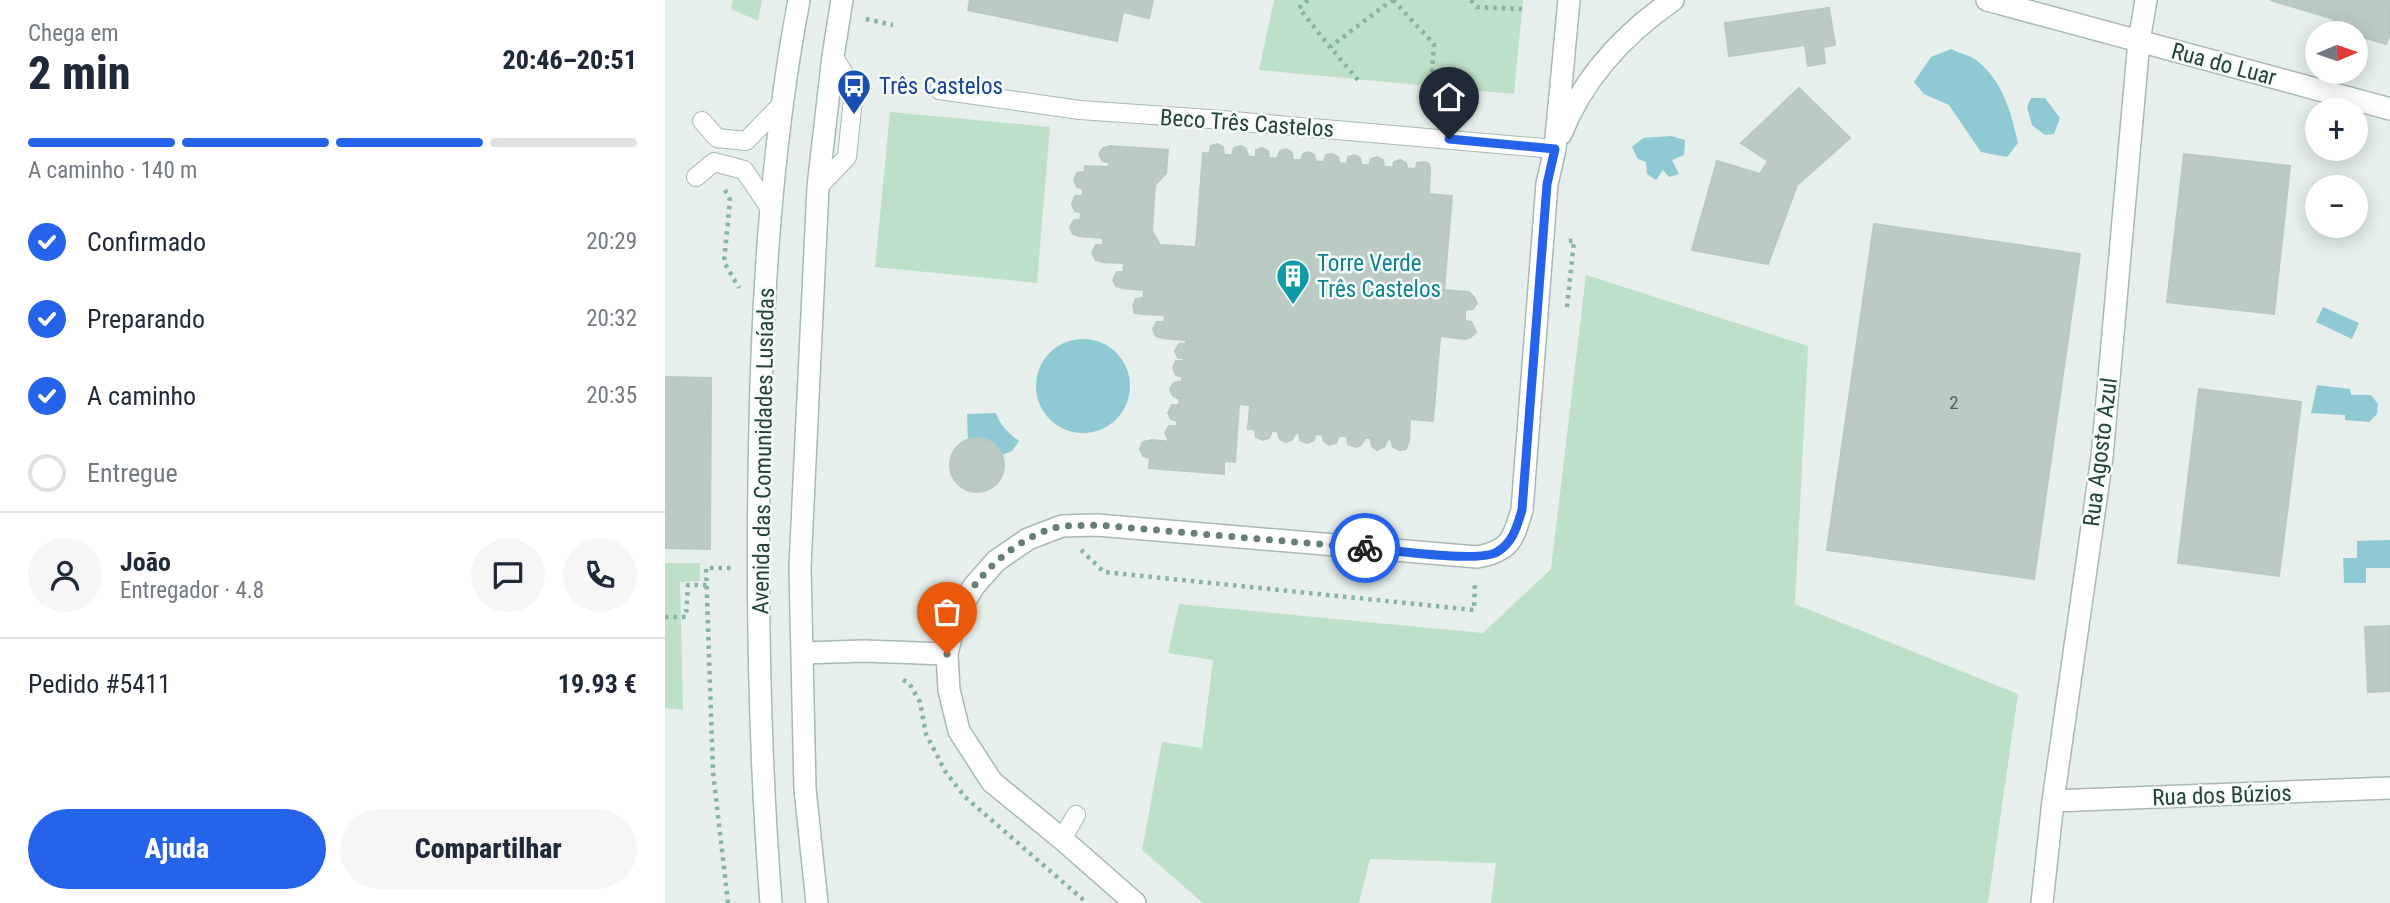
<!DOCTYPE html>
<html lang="pt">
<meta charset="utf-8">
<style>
:root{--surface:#fff;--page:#f6f6f7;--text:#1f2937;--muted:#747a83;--line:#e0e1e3;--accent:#2563eb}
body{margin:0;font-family:"Roboto Condensed",sans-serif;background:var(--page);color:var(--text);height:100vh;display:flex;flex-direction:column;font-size:26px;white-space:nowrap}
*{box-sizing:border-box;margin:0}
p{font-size:23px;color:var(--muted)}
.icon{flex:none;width:38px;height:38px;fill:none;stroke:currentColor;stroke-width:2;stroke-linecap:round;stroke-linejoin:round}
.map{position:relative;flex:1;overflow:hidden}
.drawer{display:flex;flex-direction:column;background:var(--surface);width:665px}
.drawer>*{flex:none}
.needle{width:46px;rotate:88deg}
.buttons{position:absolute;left:1640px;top:21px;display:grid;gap:14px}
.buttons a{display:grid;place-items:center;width:63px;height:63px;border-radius:50%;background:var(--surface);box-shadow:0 4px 18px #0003;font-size:35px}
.pin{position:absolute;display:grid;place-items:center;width:60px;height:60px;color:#fff;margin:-72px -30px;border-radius:50% 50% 50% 0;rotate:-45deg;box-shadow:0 0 7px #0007}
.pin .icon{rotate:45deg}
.courier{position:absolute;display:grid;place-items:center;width:70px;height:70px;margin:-35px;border:5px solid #2563eb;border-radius:50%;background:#fff;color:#222;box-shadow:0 2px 9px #0007}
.summary em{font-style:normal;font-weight:800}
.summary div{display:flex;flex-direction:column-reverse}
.summary{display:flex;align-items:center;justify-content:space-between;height:119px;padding:0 28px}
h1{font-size:46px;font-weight:800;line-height:52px}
.bar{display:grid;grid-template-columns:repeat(4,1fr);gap:10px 7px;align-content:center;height:84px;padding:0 28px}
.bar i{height:9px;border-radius:5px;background:var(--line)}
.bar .on{background:var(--accent)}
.bar p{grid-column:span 4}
.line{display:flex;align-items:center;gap:18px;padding:0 28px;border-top:2px solid var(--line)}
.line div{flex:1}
.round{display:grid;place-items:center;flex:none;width:74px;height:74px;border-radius:37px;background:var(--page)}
ol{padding:0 28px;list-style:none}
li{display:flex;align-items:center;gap:21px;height:77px}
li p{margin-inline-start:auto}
li .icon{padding:7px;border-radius:50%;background:var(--accent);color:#fff;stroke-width:4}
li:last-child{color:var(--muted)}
li i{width:38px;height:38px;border:4px solid var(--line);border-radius:50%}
.primary-button{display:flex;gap:14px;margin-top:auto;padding:14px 28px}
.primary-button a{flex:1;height:80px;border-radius:42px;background:var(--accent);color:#fff;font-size:28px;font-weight:800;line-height:80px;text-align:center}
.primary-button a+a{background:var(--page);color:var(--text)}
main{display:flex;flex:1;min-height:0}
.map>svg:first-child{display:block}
.green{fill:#bfe0c8}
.water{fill:#8ec9d4}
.building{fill:#bbcac4;stroke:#b8c9c2;stroke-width:2}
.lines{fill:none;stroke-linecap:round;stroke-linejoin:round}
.lane-casing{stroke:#a8b8b2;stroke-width:20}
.street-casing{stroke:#a8b8b2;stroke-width:24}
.secondary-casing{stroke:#a4bbb3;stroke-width:24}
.path{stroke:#86b3a5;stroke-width:4.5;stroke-dasharray:3.5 5;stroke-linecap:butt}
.lane{stroke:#fff;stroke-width:18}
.street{stroke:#fff;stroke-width:21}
.secondary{stroke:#fff;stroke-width:21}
.done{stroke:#687f78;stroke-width:7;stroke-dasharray:0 12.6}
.route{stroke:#2563eb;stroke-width:9}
.labels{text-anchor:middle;stroke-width:5;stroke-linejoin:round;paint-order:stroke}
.number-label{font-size:19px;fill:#4a645c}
.street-label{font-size:23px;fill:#24423a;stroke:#f7fbf9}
.transit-label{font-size:23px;fill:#164399;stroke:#f7fbf9;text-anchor:start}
.culture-label{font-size:23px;fill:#0d838f;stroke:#f7fbf9;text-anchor:start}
</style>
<main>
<section class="drawer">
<div class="summary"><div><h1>2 min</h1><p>Chega em</p></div><em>20:46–20:51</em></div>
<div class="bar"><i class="on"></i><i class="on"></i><i class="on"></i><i></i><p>A caminho · 140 m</p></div>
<ol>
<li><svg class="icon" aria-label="check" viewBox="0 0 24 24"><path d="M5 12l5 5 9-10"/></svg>Confirmado<p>20:29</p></li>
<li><svg class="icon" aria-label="check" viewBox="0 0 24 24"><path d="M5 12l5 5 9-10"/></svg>Preparando<p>20:32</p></li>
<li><svg class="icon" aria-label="check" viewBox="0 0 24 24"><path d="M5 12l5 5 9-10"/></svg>A caminho<p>20:35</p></li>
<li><i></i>Entregue</li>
</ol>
<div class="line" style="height:126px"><a class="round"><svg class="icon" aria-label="person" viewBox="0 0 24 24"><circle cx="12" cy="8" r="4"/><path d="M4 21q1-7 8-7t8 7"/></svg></a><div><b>João</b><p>Entregador · 4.8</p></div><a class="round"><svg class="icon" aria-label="chat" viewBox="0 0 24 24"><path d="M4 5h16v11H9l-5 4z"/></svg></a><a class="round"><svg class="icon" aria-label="phone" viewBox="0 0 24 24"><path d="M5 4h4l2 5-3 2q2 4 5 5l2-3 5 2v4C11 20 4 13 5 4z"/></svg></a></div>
<div class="line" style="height:91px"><div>Pedido #5411</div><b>19.93 €</b></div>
<div class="primary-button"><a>Ajuda</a><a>Compartilhar</a></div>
</section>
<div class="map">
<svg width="1725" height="903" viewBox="0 0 1725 903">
<rect width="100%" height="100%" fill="#e6efeb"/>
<!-- green -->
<path class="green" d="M68,0H97L93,21L66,9Z
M609,0H858L849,94L594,70Z
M225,112L385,127L372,283L210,267Z
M921,275L1143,346L1130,604L1353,694L1323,903H826L831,863L705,859L694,903H538L477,850L497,742L537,748L548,660L503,653L514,604L818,633L886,569Z
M0,563H35V581L15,582L18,710L0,708Z"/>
<!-- water -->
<path class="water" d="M1286,49C1294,53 1304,55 1311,60C1338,81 1346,112 1353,143L1342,157L1316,152L1284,105L1259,94L1249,82L1266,57Z
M1366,98H1380L1395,118L1389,134L1380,135L1367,125L1362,107Z
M1006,136L1020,140L1019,155L1007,160L1014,174L1004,177L998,170L991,180L982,174L981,162L973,159L967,147L978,138Z
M1658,307L1694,323L1687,339L1651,322Z
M371 386a47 47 0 1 1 94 0a47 47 0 1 1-94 0Z
M1652,385L1685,389L1686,395H1706L1713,404L1712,414L1704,422L1680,420V415L1646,413Z
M331,413C335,425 344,434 354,441L347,451L337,455C329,442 319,436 303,440L302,414Z
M1725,540V568H1701V583H1679L1678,558H1692V541Z"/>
<!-- building -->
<path class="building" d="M305,0H488L484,18L458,12L452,41L303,10Z
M1605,0H1725V34L1721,44L1690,35V33L1667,28L1669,19Z
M1164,8L1170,45L1158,47L1160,63L1143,66L1140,45L1064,56L1060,23Z
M1134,88L1185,138L1132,185L1103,264L1027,250L1052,161L1095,174L1103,161L1076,143Z
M552,144L558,147L559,155L544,154L546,146Z
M445,146L503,150L501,173L490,185L487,231L495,245L531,247L538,153L765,170L764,194L787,196L768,421L745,419L744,441L583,429L585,405L574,404L570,462L559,461V474L484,468L486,440L510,442L521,340L497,338L500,315L477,314L479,290L457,288L459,263L437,262L438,238L414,236L420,166L444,167Z
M445,146L444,163L438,161L434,154L438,148Z
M576,146L581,149L583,157L567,155L569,148Z
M597,148L603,151L604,158L591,157V150Z
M621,149L627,153L628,160L612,159L615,151Z
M644,152L649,155L651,162L636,160L638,154Z
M667,154L673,157L674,163L659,162L661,155Z
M1519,154L1625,166L1609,314L1502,302Z
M690,155L695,158L696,165L682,164L683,157Z
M712,157L718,160L719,167L704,166L706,159Z
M735,160L741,163L742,168L728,167L729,162Z
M759,162L764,164L765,170L751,169L752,163Z
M419,172L418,189L412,187L409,180L412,173Z
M418,195L416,212L410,211L407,204L410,196Z
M416,219L414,236L408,234L405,227L409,220Z
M1209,224L1415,254L1369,579L1162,550Z
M438,244L437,262L431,260L427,253L431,245Z
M458,271L457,288L451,286L448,280L452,272Z
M779,290L804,292L809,297L812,303L808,309L800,310V321L806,322L811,332L806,337L800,339L775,336Z
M1219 373a81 81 0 1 1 162 0a81 81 0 1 1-162 0Z
M478,298L477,314L470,313L468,306L471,299Z
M499,321L497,338L491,336L488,329L492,322Z
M514,344H521L519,358H513L510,351Z
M519,360L518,377L511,375L508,368L511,361Z
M0,377L46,378L45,549L0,548Z
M517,381L515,399L508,396L505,389L509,383Z
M1534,389L1636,402L1614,576L1513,563Z
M507,405H514L512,421L506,419L503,413Z
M504,426H512L510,442L503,439L500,433Z
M590,429L607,431L604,438L598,440L591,437Z
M612,431L631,433L627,440L620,442L615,439Z
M634,433L651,434L648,441L642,443L635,440Z
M657,435L674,436L671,443L664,445L659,441Z
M682,437L700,438L696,445L691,447L683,444Z
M705,438L723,439L719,447L712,450L707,446Z
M285 465a27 27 0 1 1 54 0a27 27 0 1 1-54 0Z
M486,440L485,458L478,456L475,449L478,442Z
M726,440L744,441L741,449L735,450L728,447Z
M1725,626V691L1703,692L1700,627Z"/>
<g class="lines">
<!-- lane casing -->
<g class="lane-casing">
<path id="lane" d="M274,90L415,110L545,119L890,149
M37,121L52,138L81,141L117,104
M31,177L49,162L79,170L106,210
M153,187L182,157L189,89L168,56
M397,839L411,815"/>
</g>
<!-- street casing -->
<g class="street-casing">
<path id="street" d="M1322,0L1725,109
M896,134C918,78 959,34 1008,0
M138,653L199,651L282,654
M1388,801L1725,788
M470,903L397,839L327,782L294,731L284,690L282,654L291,616L309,586L331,561L363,539L397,526L432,525L812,557C845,551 848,540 857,510L882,184L890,149L904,0
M1377,903L1388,801L1437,457L1474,41L1481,0"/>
</g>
<!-- secondary casing -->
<g class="secondary-casing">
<path id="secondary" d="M106,903C95,762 92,621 94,480C96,319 104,158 134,0
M152,903L140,789L135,567L153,187L168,56L177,0"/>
</g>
<!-- path -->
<path class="path" d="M643,0L634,8L665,47
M728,0L769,44L766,86
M806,0L812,7L857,9
M201,19L228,25
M693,80L665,47L727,0
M60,190L65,200L59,262L74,288
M902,307L909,241H903
M416,550L439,572L809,610L810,581
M0,617H21L23,585H42
M238,680L244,683L255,702L261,734L280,771L300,797L422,903
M63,903L48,772L41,568H67V567"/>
<!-- lane -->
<use href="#lane" class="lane"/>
<!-- street -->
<use href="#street" class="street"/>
<!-- secondary -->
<use href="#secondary" class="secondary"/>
</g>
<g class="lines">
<!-- done -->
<path class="done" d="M282,654C285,642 287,628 291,617C307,577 356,532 399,526C410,525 421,526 432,525L700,548"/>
<!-- route -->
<path class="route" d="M700,548C726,550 814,563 832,552C848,543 852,526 857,510L882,184L890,149L784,139"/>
</g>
<!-- icons -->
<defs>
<g id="bus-pin" transform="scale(1.75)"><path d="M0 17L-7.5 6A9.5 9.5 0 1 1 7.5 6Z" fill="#1a4fb4" stroke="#f7fbf9"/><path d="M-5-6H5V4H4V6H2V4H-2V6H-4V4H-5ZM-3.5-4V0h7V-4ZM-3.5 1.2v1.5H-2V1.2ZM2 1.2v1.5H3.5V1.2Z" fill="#fff"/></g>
<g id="building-pin" transform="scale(1.75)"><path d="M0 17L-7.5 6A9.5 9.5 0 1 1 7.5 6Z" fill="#0f9aa8" stroke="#f7fbf9"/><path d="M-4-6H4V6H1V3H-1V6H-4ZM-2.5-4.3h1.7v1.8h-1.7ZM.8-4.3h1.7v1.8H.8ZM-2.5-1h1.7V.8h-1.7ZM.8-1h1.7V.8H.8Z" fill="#fff"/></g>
</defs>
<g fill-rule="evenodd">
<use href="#bus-pin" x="189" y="86"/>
<use href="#building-pin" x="628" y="276"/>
</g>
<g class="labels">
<!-- number labels -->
<g class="number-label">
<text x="1289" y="409">2</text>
</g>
<!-- street labels -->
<g class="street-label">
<text transform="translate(1559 64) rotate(15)" y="8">Rua do Luar</text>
<text transform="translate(582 123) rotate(4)" y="8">Beco Três Castelos</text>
<text transform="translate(98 451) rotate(-89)" y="8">Avenida das Comunidades Lusíadas</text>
<text transform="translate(1435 452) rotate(-83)" y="8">Rua Agosto Azul</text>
<text transform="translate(1557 795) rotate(-2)" y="8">Rua dos Búzios</text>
</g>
<!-- transit labels -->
<g class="transit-label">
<text x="214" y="94">Três Castelos</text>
</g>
<!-- culture labels -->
<g class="culture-label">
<text x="652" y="271">Torre Verde<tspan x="652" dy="26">Três Castelos</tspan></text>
</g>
</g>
</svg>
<div class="buttons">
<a><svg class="needle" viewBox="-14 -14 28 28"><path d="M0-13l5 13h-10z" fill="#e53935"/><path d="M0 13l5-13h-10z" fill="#747a83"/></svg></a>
<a>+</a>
<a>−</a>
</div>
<div class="pin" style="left:282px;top:654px;background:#ea580c"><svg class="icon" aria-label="bag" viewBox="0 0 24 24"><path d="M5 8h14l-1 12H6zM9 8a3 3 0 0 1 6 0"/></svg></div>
<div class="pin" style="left:784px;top:139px;background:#1f2937"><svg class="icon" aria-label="home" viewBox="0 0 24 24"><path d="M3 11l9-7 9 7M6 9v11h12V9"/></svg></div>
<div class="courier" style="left:700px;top:548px"><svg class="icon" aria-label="bike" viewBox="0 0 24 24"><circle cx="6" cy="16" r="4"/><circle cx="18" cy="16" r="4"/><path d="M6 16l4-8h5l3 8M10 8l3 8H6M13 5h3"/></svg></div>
</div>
</main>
